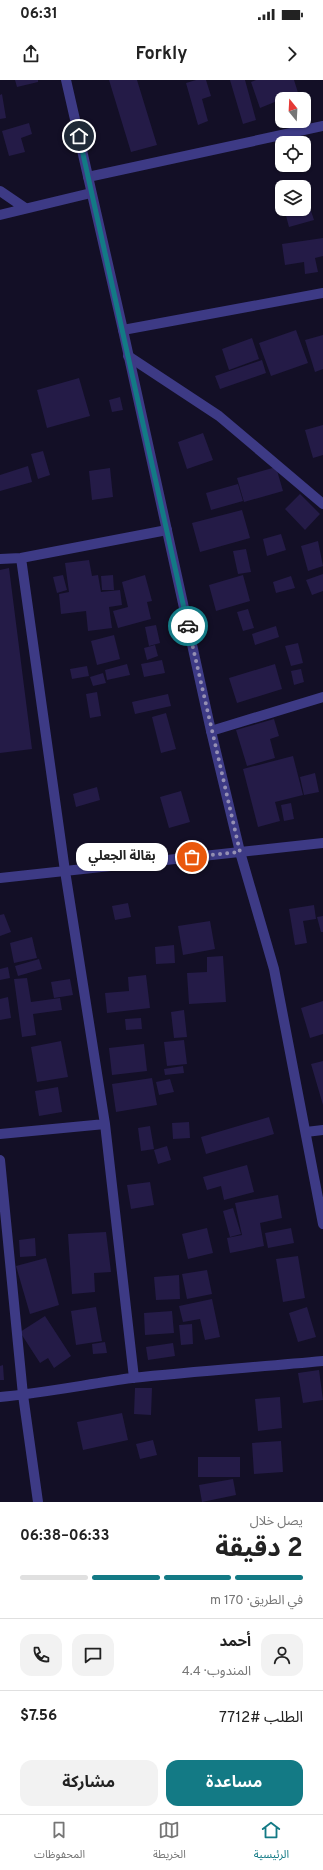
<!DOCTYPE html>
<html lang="ar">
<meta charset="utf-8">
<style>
:root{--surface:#fff;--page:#f2f2f2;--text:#222;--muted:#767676;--line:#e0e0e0;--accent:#137a85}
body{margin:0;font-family:Overpass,"Noto Sans Arabic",sans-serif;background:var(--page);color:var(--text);direction:rtl;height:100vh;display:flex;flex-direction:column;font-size:15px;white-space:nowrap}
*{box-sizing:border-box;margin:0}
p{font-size:13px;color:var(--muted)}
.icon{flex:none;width:22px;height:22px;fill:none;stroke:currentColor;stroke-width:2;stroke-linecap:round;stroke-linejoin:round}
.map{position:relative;height:1422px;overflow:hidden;direction:ltr}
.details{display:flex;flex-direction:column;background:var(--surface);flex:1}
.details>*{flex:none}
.needle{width:26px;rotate:342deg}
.buttons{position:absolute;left:275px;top:12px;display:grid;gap:8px}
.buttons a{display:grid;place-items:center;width:36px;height:36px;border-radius:8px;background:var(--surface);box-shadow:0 1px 3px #0004;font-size:20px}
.pin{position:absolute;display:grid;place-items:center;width:34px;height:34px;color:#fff;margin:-17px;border:2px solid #fff;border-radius:50%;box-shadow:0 1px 4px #0007}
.courier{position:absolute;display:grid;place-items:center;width:40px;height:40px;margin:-20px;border:3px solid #137a85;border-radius:50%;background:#fff;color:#222;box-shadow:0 1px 5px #0007}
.bubble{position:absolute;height:28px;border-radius:12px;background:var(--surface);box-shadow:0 1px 3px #0004;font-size:13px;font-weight:700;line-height:28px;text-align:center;direction:rtl}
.head em{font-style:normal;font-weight:700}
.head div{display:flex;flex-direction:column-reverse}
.head{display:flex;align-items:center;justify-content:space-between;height:68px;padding:0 20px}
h1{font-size:26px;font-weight:700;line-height:30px}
.bar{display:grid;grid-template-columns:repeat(4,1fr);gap:6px 4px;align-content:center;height:48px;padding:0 20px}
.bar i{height:5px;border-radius:3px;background:var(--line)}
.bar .selected{background:var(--accent)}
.bar p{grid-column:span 4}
.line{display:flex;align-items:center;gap:10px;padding:0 20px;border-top:1px solid var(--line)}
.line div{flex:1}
.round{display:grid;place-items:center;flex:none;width:42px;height:42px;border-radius:12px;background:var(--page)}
.primary-button{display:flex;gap:8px;margin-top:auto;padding:8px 20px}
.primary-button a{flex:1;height:46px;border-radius:12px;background:var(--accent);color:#fff;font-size:16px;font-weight:700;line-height:46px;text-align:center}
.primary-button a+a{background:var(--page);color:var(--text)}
.status{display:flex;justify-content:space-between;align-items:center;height:28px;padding:0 20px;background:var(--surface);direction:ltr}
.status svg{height:11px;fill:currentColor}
header{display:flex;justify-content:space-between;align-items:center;height:52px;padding:0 20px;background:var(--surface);font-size:18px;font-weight:700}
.tabs{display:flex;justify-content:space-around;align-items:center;height:56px;border-top:1px solid var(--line);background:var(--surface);font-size:11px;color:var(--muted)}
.tabs a{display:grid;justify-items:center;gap:2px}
.tabs .selected{color:var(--accent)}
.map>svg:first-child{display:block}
.building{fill:#241b47}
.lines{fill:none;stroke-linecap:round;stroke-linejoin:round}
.minor{stroke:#3d3a85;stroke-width:10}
.tertiary{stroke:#3d3a85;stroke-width:10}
.done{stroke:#948fb3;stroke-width:4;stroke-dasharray:0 7.2}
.route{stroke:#137a85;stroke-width:5}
</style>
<div class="status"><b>06:31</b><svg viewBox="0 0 49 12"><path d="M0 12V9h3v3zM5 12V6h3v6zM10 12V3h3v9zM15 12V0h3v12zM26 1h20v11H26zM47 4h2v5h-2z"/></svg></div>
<header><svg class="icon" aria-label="forward" viewBox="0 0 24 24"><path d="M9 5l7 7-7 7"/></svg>Forkly<svg class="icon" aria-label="share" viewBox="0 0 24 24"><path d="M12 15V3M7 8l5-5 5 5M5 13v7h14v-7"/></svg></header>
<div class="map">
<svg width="323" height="1422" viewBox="0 0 323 1422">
<rect width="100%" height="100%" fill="#130f26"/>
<!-- building -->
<path class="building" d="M15,0H38V2L17,7Z
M109,0H137L157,65L131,72Z
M196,0H206L211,16L202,19L208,41L198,45L186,3Z
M230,0H245L256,40L243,44Z
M256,0H294L300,19H282L260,28L251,2Z
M2,14L6,38L0,39V15Z
M29,43L32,54L21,58L25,72L9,76L2,51Z
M309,125L314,140L289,147L285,132L304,129V127Z
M323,158V176L315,178L318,192L305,194L304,182L285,185L282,164Z
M296,250L308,283L271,296L259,263Z
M323,255V289L315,292L305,260Z
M252,258L259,279L229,290L222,269Z
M262,280L266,293L220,309L215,296Z
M79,298L90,336L47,348L37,310Z
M120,317L123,330L112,332L109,320Z
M323,345V375L313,378L305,350Z
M203,353L213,380L187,389L178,362Z
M43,371L50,395L38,399L31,374Z
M28,386L32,402L0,411V395Z
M276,387L283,411L244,422L237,398Z
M110,388L113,417L92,420L89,391Z
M238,404L243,421L211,430L206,413Z
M300,414L320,434L305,450L285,429Z
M242,430L250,458L200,472L192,443Z
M281,454L286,470L267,476L263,459Z
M318,461L323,486L308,491L301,466Z
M246,469L251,492L238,494L233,471Z
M89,480L92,496L98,495L101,512L120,510L122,525L109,527L112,548L88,551L86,531L61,534L59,514L69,512L65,483Z
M9,488L32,669L0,673V490Z
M323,494V511L312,515L306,500Z
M63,495L67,510L57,513L53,497Z
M113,495L114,510H102L101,496Z
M145,495L152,521L147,522L151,539L118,548L113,531L128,527L122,502Z
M243,495L250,521L216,531L209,505Z
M291,496L295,508L276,513L273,502Z
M248,529L254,548L243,551L237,532Z
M156,545L160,563L149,566L145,547Z
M276,546L279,557L255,565L252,554Z
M114,555L120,579L97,585L91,561Z
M298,563L303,583L291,586L285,566Z
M155,565L158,576L147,580L144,568Z
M162,580L165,593L144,597L141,584Z
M127,584L130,595L107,600L105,590Z
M275,584L282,609L237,623L229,598Z
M87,586L89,596L72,599L70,589Z
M301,589L304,602L294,605L291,591Z
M103,593L106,603L93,606L90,597Z
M97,612L101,636L90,638L86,614Z
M168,614L171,626L135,634L132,622Z
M166,633L176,669L161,673L152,637Z
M274,639L279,656L270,659L275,678L247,686L236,650Z
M293,676L303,715L275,722L280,741L258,747L243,689Z
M315,693L319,712L304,715L300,697Z
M97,707L100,720L76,727L73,714Z
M181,711L190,742L169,748L160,717Z
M291,723L294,739L284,741L281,725Z
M128,823L131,837L115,840L112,826Z
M314,825L316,839L303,841L307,863L295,865L289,829Z
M4,834L11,852L0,856V835Z
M323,836V852H321L317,837Z
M210,841L215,869L183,875L178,846Z
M32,857L37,878L14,883L10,863Z
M174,865L175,883L156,884L155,867Z
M223,876L226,922L189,924L187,893L207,892V877Z
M39,879L42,889L18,896L15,886Z
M8,887L10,898L0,900V889Z
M146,895L150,928L107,933L105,913L129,911L128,897Z
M27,898L31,922L60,918L62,930L33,934L36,955L22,957L14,899Z
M70,899L73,915L54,918L51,902Z
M8,917L11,938L0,940V919Z
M323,921V954L310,958L301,928Z
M184,930L187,957L174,958L171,932Z
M141,938L142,949L126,950L125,939Z
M184,960L187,984L167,986L164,962Z
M61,961L68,997L37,1002L31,967Z
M144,964L147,991L112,995L109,968Z
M323,981V1025L311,984Z
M183,986L184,993L165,995L164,989Z
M152,998L157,1025L116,1032L112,1004Z
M170,999L174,1012L159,1015L156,1002Z
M58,1007L62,1032L39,1036L35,1011Z
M269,1037L274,1054L206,1074L201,1057Z
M189,1042L190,1058L173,1059L172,1043Z
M150,1046L154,1069L141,1071L138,1048Z
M167,1066L171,1080L158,1084L154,1070Z
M247,1085L254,1112L224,1120L221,1106L207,1110L203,1097Z
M150,1102L154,1125L131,1129L127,1105Z
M278,1115L282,1138L260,1143L264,1166L230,1173L227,1158L242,1155L235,1123Z
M233,1128L241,1154L230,1157L223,1131Z
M207,1148L213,1173L188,1179L182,1154Z
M291,1148L294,1163L268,1168L265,1153Z
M106,1152L111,1192L94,1193L95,1212L72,1214L68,1154Z
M35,1158L36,1176L20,1177L19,1160Z
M298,1176L305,1218L283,1222L276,1179Z
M46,1178L59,1225L30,1234L16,1186Z
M207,1190L212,1214L187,1219L182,1194Z
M179,1195L180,1219L156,1220L154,1197Z
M212,1219L220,1257L205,1260L200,1239L183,1242L179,1226Z
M96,1227L102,1261L76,1265L71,1231Z
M307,1227L316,1257L298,1262L289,1233Z
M172,1231L174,1253L145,1255L144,1233Z
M45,1236L71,1276L54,1288L48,1278L40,1283L20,1252Z
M192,1244L193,1264L181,1265L179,1245Z
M105,1262L107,1273L93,1274L92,1264Z
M173,1263L175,1276L148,1280L146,1267Z
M3,1285L4,1300H0V1286Z
M319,1290L323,1320L303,1323L298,1293Z
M135,1308H152L151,1335L134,1334Z
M280,1317L282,1348L258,1351L255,1319Z
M122,1333L128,1360L83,1370L77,1342Z
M153,1360L157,1375L140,1379L136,1364Z
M281,1361L283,1392L254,1394L252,1363Z
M198,1377H240V1397H198Z
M233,1399L236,1415L202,1422L199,1405Z"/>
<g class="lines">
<!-- minor -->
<path class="minor" d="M88,97L323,46
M0,111L25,128
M0,135L91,113
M123,250L323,213
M128,276L219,336L323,424
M21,478L65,791L105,1044L134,1298
M0,479L21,478L167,450
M211,651L323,617
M0,798L323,763
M306,1052L323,1050
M0,1054L105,1044
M0,1080L23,1315L38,1422
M0,1317C44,1313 88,1304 132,1298C196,1291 260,1287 323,1281"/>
<!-- tertiary -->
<path class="tertiary" d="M66,0L123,250L211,651L240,772L274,889L323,1144"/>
</g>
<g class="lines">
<!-- done -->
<path class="done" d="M188,546L240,772L192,777"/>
<!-- route -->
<path class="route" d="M79,56L188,546"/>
</g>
</svg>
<div class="buttons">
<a><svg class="needle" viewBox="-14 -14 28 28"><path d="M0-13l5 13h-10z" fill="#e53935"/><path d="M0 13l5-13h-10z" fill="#767676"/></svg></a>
<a><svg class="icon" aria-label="locate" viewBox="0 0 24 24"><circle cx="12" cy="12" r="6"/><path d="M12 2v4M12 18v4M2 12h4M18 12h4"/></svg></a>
<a><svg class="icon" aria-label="layers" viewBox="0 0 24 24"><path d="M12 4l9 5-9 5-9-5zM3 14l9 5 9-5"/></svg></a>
</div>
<div class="pin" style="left:192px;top:777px;background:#ea580c"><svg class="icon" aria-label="bag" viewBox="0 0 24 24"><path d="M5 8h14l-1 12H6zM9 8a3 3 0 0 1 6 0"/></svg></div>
<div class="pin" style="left:79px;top:56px;background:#1f2937"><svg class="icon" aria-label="home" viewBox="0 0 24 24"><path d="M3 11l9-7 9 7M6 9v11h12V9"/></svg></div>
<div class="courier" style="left:188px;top:546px"><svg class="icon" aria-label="car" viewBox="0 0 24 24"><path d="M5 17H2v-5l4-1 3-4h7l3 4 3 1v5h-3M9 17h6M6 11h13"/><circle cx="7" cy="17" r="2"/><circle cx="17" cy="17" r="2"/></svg></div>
<div class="bubble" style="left:76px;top:763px;width:92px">بقالة الجعلي</div>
</div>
<section class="details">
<div class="head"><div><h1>2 دقيقة</h1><p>يصل خلال</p></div><em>06:33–06:38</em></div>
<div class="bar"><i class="selected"></i><i class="selected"></i><i class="selected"></i><i></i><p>في الطريق · 170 m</p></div>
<div class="line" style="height:72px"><a class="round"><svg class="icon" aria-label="person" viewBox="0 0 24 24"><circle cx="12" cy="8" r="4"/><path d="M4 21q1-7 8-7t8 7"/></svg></a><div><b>أحمد</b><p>المندوب · 4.4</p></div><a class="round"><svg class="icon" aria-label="chat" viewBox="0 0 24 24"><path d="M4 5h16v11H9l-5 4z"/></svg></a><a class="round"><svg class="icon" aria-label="phone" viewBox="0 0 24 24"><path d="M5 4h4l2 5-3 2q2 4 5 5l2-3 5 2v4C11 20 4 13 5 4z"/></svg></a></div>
<div class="line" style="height:52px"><div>الطلب #7712</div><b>$7.56</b></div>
<div class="primary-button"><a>مساعدة</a><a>مشاركة</a></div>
</section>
<nav class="tabs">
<a class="selected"><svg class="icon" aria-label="home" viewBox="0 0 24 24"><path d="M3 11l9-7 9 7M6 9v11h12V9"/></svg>الرئيسية</a>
<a><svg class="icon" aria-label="map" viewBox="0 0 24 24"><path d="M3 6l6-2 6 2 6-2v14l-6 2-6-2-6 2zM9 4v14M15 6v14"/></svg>الخريطة</a>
<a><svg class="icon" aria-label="saved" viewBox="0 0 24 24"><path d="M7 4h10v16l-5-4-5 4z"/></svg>المحفوظات</a>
</nav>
